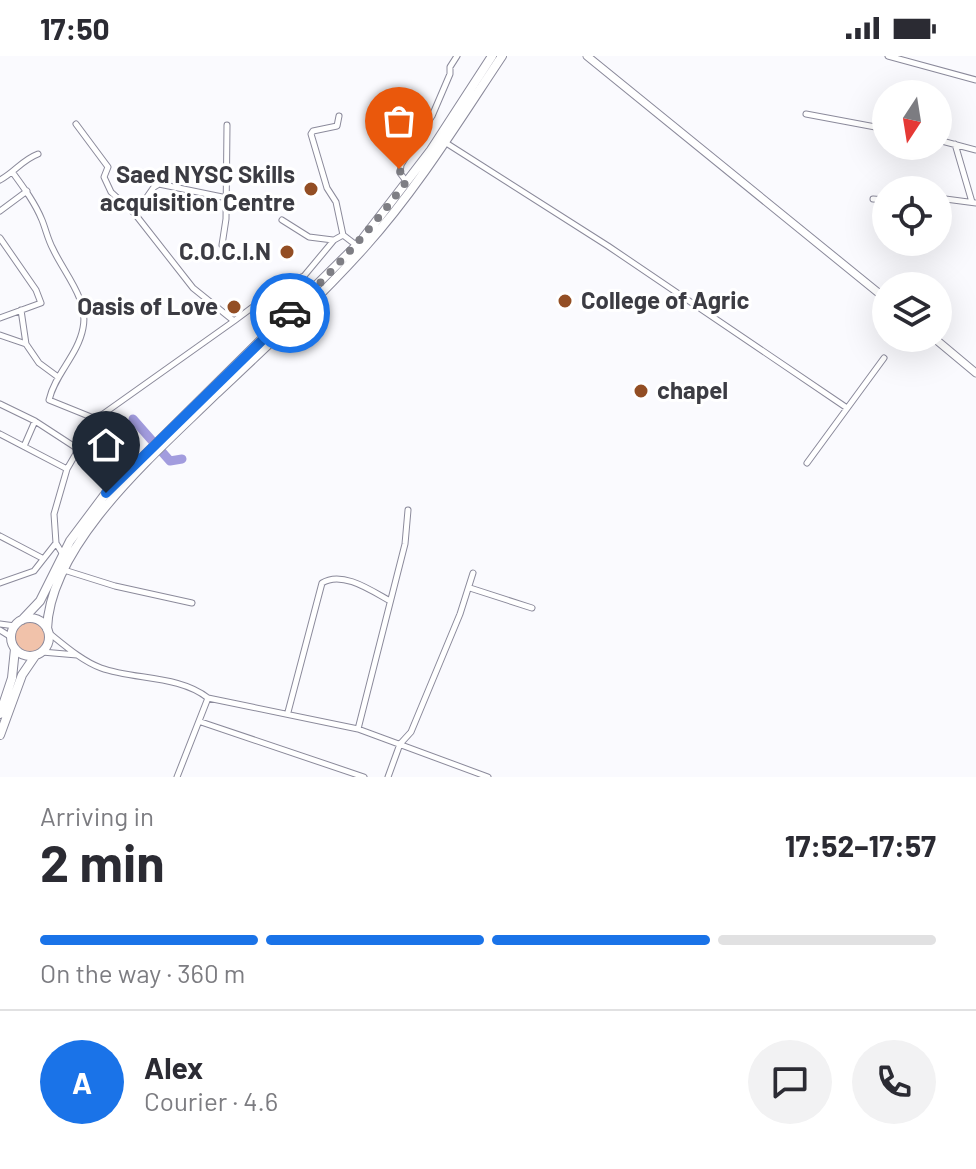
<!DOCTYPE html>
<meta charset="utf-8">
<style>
:root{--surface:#fff;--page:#f2f2f3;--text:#2b2b33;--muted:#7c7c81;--line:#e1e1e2;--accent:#1a73e8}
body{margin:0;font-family:Barlow,sans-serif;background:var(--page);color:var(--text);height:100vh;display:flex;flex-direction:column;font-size:30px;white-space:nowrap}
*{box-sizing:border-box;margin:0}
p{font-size:26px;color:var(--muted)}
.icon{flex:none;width:44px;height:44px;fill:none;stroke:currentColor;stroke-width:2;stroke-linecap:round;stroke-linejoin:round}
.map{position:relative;height:721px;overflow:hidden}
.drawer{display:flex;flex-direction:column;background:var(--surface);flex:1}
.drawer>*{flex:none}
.needle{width:52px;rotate:192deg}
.tools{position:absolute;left:872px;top:24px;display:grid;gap:16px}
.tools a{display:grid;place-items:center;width:80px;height:80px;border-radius:50%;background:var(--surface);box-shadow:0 8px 32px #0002;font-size:40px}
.pin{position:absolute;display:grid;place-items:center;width:68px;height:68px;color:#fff;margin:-82px -34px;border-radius:50% 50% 50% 0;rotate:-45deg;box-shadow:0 0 8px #0007}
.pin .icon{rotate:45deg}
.courier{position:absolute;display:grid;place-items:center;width:80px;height:80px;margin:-40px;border:6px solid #1a73e8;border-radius:50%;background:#fff;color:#222;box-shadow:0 2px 10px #0007}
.summary em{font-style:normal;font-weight:700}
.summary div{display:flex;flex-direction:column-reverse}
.summary{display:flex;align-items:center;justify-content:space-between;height:136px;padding:0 40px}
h1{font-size:52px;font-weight:700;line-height:60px}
.bar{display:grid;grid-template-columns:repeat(4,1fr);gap:12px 8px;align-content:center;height:96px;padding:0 40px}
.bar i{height:10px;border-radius:6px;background:var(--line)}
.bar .current{background:var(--accent)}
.bar p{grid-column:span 4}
.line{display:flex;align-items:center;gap:20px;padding:0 40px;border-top:2px solid var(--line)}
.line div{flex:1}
.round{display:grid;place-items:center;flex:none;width:84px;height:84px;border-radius:42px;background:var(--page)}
.status{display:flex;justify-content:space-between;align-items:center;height:56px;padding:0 40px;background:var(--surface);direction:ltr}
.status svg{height:22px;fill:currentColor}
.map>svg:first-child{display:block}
.green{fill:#f1c2aa}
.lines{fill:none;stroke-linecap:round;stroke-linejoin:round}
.river{stroke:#a29cde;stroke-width:9}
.minor-casing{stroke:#8b8a9b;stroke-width:7}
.secondary-casing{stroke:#8b8a9b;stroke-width:9}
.primary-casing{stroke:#8b8a9b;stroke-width:10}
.minor{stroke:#fff;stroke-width:5}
.secondary{stroke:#fff;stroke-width:7}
.primary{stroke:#fff;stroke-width:8}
.done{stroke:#7e7e84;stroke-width:8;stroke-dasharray:0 14.4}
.route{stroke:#1a73e8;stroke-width:10}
.poi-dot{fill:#934e24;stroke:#fff;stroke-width:3}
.labels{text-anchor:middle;stroke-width:6;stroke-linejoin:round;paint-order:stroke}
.poi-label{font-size:24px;font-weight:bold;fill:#3c3c43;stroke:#fff;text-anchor:end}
</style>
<div class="status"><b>17:50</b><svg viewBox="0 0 49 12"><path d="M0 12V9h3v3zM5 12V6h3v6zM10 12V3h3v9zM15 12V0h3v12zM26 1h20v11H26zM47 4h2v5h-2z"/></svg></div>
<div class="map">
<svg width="976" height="721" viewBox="0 0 976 721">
<rect width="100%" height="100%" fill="#fafafe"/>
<!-- green -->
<path class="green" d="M13 581a17 17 0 1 1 34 0a17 17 0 1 1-34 0Z"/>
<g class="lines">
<!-- river -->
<path class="river" d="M133,363L170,405L182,403"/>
<!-- minor casing -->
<g class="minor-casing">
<path id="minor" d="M888,0L976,24
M806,58L886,73
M339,60L337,70L313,75L311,78L327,132L336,146L343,179L356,189
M76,68L108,111L104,121L111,136L135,158
M938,84L976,94
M443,85L608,190L847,352
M955,88L972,146
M13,117C24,132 35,147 42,164C46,174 48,184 53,193C64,217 89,244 83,272C78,299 55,318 49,344L96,363
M0,124C15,116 22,104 38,98
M406,125L400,117L401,109L432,60L450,18V11L457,0
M227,142L159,128L154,131L135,158L193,232L234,265L281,230L304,220L334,184L343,179
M938,142L976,147
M873,143L886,144
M0,155L27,135
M282,164L309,181L333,184
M0,182L36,234L41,247L0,262
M222,189L226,163L227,69
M21,254L26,288
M0,279L26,288L39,307L58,321
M0,348L35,365L78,393
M0,378L67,413
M25,388L35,365
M807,407L884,302
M0,480L42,502
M62,497L56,487L54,458L67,413L96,363L234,265
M64,514L115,530L192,547
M0,527L34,515L56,487
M470,532L532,552
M0,568L15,570
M0,574L11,581
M49,577C64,589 82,605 101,612C134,624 179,619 208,642L358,673L488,721
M42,596L77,599
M288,656L322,527C342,514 372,535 390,545
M201,666L364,721
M358,673L405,488L408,454
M177,721L208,642
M388,721L400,688L411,676L460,558L473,517"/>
</g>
<!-- secondary casing -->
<g class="secondary-casing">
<path id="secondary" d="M587,0L886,243
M934,282L976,317"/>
</g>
<!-- primary casing -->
<g class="primary-casing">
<path id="primary" d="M11 581a19 19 0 1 1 38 0a19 19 0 1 1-38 0Z
M22,564L40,545L70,485L106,437L361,185L431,94L492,0
M47,573C50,486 158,395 217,337C267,290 318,243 364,192C417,133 458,66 502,0
M0,658L12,622L15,593
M0,679L22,619L35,600"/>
</g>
<!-- minor -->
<use href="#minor" class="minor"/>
<!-- secondary -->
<use href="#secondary" class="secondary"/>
<!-- primary -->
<use href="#primary" class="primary"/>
</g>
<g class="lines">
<!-- done -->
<path class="done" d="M290,257C332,216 371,174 406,126L399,113"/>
<!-- route -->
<path class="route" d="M106,437L290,257"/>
</g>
<!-- markers -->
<g class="poi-dot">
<circle cx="311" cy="133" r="8"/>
<circle cx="287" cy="196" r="8"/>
<circle cx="565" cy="245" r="8"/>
<circle cx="234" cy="251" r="8"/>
<circle cx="641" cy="335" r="8"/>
</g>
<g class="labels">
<!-- poi labels -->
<g class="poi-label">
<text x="295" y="127">Saed NYSC Skills<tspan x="295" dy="28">acquisition Centre</tspan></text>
<text x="271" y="204">C.O.C.I.N</text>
<text x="581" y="253" text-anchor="start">College of Agric</text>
<text x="218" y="259">Oasis of Love</text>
<text x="657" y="343" text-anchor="start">chapel</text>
</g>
</g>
</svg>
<div class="tools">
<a><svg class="needle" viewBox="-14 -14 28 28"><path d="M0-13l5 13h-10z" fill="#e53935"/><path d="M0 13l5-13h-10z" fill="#7c7c81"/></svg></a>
<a><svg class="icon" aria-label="locate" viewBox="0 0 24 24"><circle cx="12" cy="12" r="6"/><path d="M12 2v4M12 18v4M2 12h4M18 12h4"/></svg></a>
<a><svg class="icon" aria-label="layers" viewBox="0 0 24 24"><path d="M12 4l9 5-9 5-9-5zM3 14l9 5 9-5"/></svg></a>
</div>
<div class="pin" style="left:399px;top:113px;background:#ea580c"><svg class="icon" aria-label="bag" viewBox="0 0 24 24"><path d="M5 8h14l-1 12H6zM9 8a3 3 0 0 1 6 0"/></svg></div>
<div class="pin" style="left:106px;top:437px;background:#1f2937"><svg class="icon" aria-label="home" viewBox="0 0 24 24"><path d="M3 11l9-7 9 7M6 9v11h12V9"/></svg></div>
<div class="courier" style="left:290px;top:257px"><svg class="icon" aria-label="car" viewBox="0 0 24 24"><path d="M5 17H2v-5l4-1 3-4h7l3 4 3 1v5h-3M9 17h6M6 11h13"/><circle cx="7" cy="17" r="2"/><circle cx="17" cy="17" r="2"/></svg></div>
</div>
<section class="drawer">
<div class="summary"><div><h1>2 min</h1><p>Arriving in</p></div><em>17:52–17:57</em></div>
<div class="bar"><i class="current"></i><i class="current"></i><i class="current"></i><i></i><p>On the way · 360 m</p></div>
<div class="line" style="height:144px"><b class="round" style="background:var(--accent);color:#fff">A</b><div><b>Alex</b><p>Courier · 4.6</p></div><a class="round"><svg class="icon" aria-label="chat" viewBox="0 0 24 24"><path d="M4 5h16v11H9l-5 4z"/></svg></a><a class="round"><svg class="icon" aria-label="phone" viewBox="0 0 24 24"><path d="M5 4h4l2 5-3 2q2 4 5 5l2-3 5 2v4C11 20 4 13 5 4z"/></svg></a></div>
</section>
